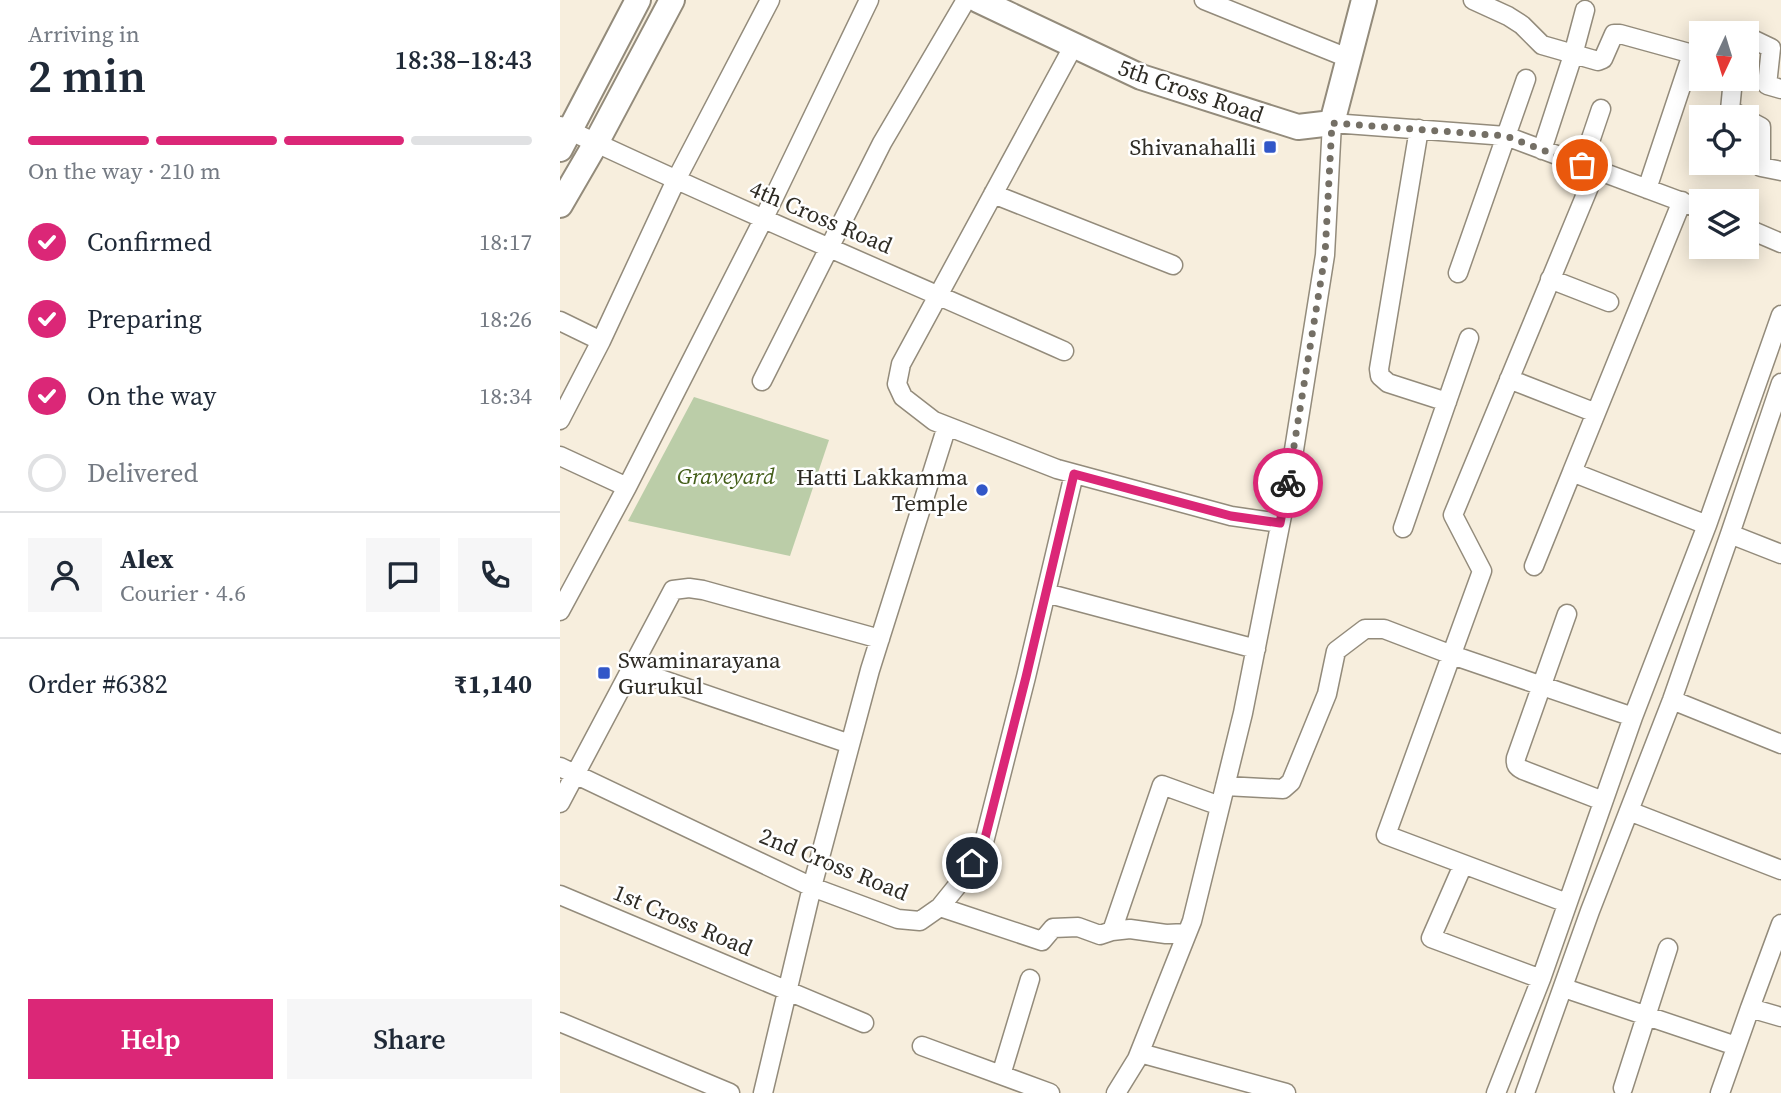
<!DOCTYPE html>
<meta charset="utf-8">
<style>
:root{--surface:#fff;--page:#f6f6f7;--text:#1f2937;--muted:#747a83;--line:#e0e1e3;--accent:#db2777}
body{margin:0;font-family:"Source Serif 4",serif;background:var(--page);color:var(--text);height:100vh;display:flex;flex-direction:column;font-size:26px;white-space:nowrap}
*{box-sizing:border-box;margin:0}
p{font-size:23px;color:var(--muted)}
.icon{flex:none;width:38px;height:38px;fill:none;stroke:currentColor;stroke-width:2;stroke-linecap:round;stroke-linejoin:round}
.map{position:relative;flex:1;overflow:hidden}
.details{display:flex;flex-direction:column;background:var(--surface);width:560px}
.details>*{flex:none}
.needle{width:46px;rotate:184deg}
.fabs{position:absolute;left:1129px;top:21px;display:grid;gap:14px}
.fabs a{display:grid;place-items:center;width:70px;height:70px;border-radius:0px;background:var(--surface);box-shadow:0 4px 18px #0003;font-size:35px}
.pin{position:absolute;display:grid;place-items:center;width:60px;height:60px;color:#fff;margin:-30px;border:4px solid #fff;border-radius:50%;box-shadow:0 2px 7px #0007}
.courier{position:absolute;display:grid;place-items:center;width:70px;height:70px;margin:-35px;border:5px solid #db2777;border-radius:50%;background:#fff;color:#222;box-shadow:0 2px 9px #0007}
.overview em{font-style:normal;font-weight:600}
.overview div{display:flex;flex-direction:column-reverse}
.overview{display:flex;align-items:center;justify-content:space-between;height:119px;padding:0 28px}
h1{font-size:46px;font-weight:600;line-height:52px}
.bar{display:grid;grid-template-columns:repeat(4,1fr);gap:10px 7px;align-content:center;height:84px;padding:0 28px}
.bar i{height:9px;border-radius:5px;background:var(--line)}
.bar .selected{background:var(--accent)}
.bar p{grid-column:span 4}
.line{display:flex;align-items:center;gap:18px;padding:0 28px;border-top:2px solid var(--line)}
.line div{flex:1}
.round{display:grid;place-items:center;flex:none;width:74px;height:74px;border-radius:0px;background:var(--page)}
ol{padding:0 28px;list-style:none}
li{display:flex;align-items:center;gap:21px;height:77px}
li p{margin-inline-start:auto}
li .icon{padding:7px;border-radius:50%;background:var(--accent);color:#fff;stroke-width:4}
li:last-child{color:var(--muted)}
li i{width:38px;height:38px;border:4px solid var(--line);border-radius:50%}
.primary-button{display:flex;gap:14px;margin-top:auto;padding:14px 28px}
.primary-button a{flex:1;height:80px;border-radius:0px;background:var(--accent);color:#fff;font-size:28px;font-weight:600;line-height:80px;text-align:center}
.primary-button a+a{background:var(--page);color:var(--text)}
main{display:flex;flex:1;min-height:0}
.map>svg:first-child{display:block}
.green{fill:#bbcda8}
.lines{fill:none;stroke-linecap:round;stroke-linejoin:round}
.street-casing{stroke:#938b7b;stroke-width:21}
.secondary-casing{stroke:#938b7b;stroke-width:28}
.street{stroke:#fff;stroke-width:18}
.secondary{stroke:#fff;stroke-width:24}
.done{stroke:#746f65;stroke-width:7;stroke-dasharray:0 12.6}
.route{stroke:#db2777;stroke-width:9}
.poi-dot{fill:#3257c8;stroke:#fff;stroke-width:2.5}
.labels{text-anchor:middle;stroke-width:5;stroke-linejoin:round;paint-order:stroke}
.street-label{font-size:23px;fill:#2e2b24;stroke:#fff}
.poi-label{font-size:23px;fill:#2e2b24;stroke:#fff;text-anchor:end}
.park-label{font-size:23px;font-style:italic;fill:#435e19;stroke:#fff}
</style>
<main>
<section class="details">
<div class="overview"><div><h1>2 min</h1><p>Arriving in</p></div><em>18:38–18:43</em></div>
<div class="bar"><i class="selected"></i><i class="selected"></i><i class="selected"></i><i></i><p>On the way · 210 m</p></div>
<ol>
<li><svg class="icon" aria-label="check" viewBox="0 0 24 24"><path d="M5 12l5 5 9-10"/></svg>Confirmed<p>18:17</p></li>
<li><svg class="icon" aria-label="check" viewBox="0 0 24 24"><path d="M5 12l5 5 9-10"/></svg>Preparing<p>18:26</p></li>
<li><svg class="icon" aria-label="check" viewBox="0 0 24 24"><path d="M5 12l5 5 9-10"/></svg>On the way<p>18:34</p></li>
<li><i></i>Delivered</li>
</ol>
<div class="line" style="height:126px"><a class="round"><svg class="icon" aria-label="person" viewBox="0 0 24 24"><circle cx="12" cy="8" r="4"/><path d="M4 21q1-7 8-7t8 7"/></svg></a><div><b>Alex</b><p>Courier · 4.6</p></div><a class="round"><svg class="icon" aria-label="chat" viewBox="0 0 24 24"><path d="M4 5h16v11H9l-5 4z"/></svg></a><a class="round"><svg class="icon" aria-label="phone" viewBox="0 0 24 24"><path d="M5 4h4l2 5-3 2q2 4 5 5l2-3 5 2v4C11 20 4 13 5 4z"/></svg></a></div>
<div class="line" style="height:91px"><div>Order #6382</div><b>₹1,140</b></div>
<div class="primary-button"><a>Help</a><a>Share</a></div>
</section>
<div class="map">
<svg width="1221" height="1093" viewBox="0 0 1221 1093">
<rect width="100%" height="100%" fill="#f7eedd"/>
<!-- green -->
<path class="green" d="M134,397L269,440L230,556L68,521Z"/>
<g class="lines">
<!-- street casing -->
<g class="street-casing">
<path id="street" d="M644,0L788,58
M913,0L948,16L962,25L982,45L1038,61L1043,59L1054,34H1060L1129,53L1130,60L1087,189
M1186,36L1211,48L1207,85L1221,89
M514,45L341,364L337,384L343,397L374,421L497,469L671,516L720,523
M1173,79L1170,110L1183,117
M1186,119L1201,127V167L1221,171
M0,126C166,205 336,276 504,351
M859,129L819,369L820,376L828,383L887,402
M982,150L1013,55L1025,10
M1022,165L1041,109
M433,194L613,265
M1122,201L1012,472L1147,525
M1186,228L1221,243
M898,273L966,79
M990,279L1049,302
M0,321L41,341
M949,379L1036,413
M202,381L322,143L406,0
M0,420L41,341L116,180L210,0
M0,456L67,487
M843,528L909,338
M1170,534L1221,554
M974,566L1012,472
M486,593L696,649
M0,611L67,487L203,220L309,0
M1007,614L956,758C955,765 957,767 963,770L1043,801
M71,669L290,744
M1112,700L1221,744
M0,767L252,887L338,919L360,921L380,907L401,881L423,846L466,677L514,474
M665,786L723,789L731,782L767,694L776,651L805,629H824L892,655L1073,717
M0,803L113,590L129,588L143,590L320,639
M1069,811L1221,870
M903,865L871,938L981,979
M0,895L304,1023
M1007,903L826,835L922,571L893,515L1036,170
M380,907L482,941L493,928L518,927L540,935L552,931L570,929L606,934L627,933
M552,931L602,785L660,806
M1004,988L1176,1046
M1190,1008L1221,924
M0,1022L170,1093
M362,1046L490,1093
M580,1053L726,1093
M441,1075L470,979
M1063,1088L1108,948
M203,1093L252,887L310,670L387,426
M556,1093L577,1059L632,921L683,713L730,475L765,255L772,123L946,136L1141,209
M936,1093L981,979L1073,717L1147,525L1221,315
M965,1093L1030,911L1112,700L1170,534L1221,383
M1160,1093L1190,1008L1221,1017"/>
</g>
<!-- secondary casing -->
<g class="secondary-casing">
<path id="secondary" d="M418,0L581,77L738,127L772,123L804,0
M0,149L78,0
M0,205L36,143L112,0"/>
</g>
<!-- street -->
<use href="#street" class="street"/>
<!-- secondary -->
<use href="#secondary" class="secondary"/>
</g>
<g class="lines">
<!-- done -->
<path class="done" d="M728,483L765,255L772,123L946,136L1022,165"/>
<!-- route -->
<path class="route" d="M412,863L423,846L466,677L514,474L671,516L720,523L728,483"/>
</g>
<!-- markers -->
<g class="poi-dot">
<rect x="703" y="140" width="14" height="14" rx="3.5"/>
<circle cx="422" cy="490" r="7"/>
<rect x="37" y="666" width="14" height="14" rx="3.5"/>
</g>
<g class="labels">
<!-- street labels -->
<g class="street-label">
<text transform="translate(631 91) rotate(19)" y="8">5th Cross Road</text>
<text transform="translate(261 217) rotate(23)" y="8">4th Cross Road</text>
<text transform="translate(274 864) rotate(22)" y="8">2nd Cross Road</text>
<text transform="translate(123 920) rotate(23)" y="8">1st Cross Road</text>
</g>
<!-- poi labels -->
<g class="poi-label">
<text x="696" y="155">Shivanahalli</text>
<text x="408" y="485">Hatti Lakkamma<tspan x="408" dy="26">Temple</tspan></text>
<text x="58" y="668" text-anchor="start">Swaminarayana<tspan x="58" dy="26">Gurukul</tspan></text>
</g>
<!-- park labels -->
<g class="park-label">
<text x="166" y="484">Graveyard</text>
</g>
</g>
</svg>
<div class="fabs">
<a><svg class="needle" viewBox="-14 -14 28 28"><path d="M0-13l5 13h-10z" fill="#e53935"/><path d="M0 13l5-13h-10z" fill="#747a83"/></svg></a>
<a><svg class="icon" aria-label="locate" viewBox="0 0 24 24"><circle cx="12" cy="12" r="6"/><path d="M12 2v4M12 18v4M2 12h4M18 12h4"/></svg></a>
<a><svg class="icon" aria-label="layers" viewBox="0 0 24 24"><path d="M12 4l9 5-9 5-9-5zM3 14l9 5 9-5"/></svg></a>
</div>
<div class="pin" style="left:1022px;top:165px;background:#ea580c"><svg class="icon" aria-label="bag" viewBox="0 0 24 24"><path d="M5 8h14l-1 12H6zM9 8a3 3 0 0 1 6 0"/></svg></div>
<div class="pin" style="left:412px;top:863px;background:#1f2937"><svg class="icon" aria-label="home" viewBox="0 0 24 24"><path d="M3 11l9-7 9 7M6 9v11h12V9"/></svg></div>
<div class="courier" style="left:728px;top:483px"><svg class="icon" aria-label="bike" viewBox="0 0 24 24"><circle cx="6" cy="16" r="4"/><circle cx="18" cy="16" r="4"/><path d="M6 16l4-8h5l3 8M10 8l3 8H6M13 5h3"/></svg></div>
</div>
</main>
